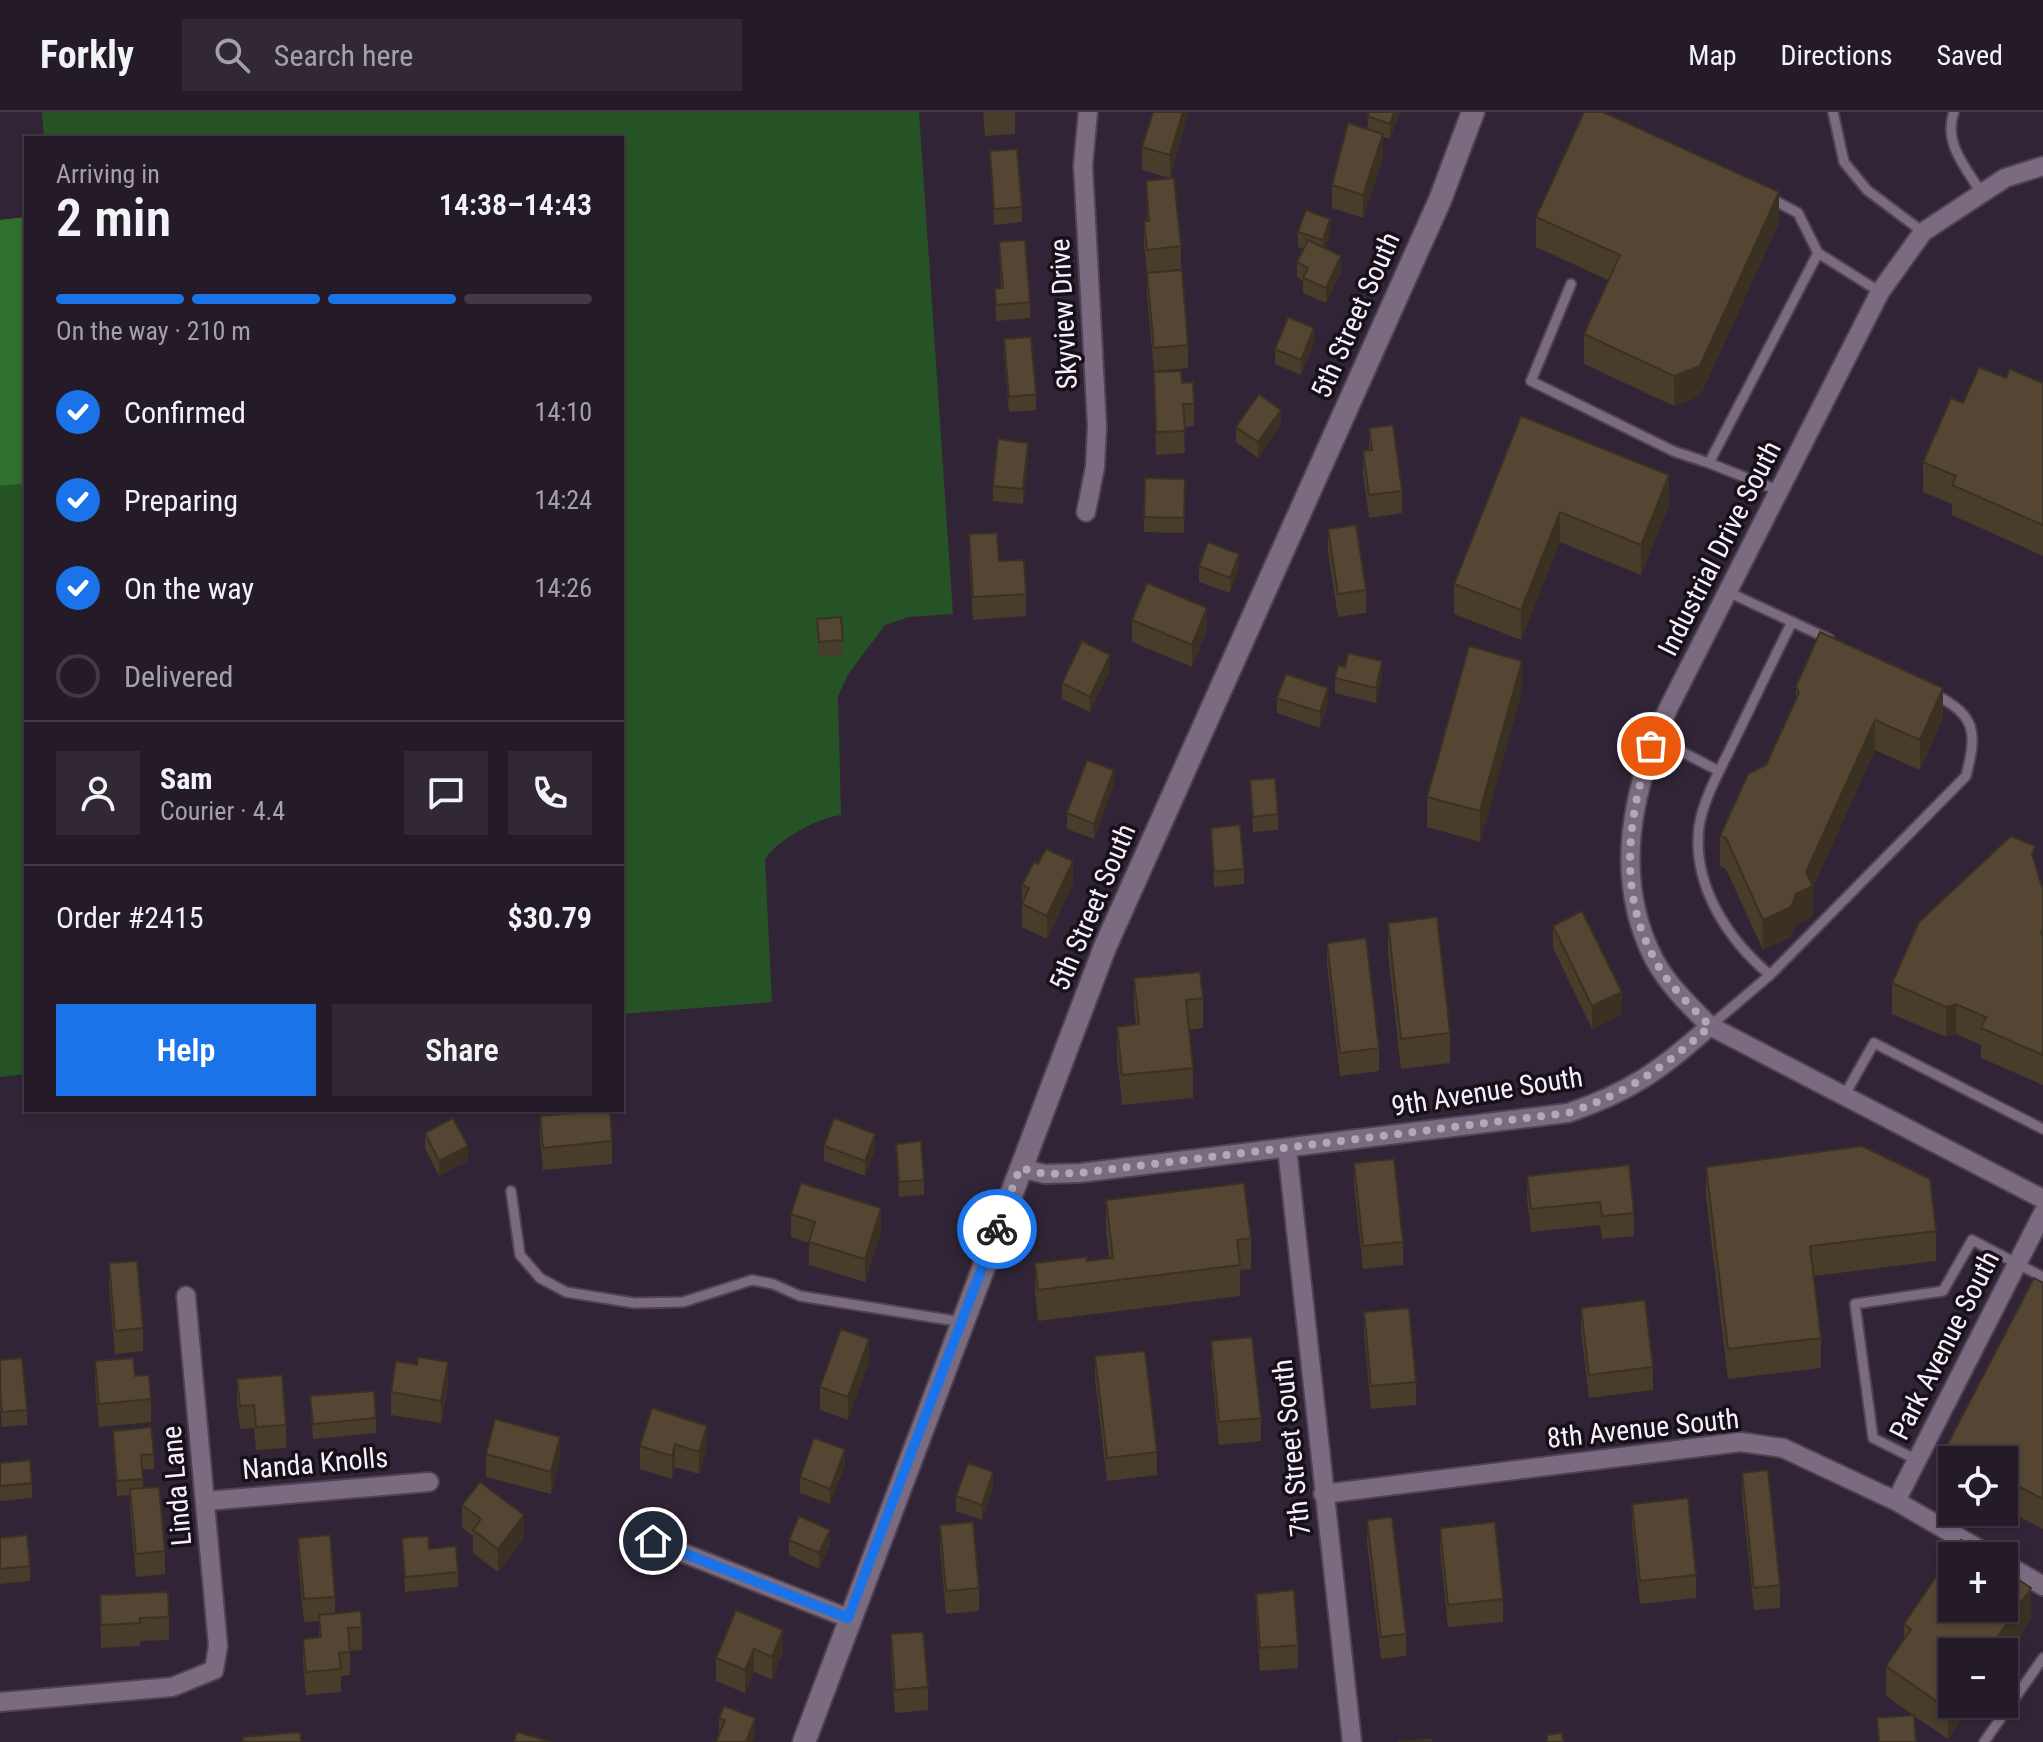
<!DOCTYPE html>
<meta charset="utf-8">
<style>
:root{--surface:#251b28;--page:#312834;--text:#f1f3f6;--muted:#a3a1a8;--line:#423945;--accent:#1a73e8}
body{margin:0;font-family:"Roboto Condensed",sans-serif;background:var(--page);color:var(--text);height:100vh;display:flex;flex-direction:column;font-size:30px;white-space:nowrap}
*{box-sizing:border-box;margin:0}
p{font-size:26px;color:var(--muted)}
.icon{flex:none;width:44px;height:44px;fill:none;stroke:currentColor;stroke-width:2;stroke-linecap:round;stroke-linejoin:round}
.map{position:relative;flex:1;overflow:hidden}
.panel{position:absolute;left:24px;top:24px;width:600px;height:976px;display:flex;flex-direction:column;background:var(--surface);border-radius:0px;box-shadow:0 2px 6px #0004,0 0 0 2px var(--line)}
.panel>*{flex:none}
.tools{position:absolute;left:1938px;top:1334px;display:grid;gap:16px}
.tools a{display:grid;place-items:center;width:80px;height:80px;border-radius:0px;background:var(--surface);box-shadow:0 2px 6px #0004,0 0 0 2px var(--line);font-size:40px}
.pin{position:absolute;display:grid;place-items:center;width:68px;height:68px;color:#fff;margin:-34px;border:4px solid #fff;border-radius:50%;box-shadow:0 2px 8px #0007}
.courier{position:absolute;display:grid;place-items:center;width:80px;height:80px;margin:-40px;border:6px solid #1a73e8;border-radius:50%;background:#fff;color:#222;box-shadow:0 2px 10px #0007}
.summary em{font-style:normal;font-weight:600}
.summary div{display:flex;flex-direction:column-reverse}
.summary{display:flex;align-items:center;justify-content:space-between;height:136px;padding:0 32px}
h1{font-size:52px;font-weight:600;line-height:60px}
.bar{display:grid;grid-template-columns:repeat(4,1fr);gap:12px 8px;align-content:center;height:96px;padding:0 32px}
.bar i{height:10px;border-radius:6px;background:var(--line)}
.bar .current{background:var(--accent)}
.bar p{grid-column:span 4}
.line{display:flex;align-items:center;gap:20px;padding:0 32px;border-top:2px solid var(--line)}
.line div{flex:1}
.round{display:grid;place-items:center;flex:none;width:84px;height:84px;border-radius:0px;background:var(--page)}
ol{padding:0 32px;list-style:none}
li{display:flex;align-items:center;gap:24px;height:88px}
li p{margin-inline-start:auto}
li .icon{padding:8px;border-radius:50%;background:var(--accent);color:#fff;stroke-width:4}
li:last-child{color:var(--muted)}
li i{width:44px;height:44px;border:4px solid var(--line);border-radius:50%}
.primary-button{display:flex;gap:16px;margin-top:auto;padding:16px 32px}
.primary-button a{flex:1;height:92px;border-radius:0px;background:var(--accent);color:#fff;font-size:32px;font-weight:600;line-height:92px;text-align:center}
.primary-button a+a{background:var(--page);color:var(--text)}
header{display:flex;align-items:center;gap:48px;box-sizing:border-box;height:112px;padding:0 40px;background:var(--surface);border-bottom:2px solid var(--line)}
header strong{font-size:38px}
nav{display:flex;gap:44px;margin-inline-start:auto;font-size:28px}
.search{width:560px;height:72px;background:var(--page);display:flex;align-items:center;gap:20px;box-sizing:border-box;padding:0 28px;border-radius:0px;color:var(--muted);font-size:30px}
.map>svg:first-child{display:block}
.green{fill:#265325}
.forest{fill:#2e702c}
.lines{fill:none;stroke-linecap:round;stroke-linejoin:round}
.service-casing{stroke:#4f4252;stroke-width:13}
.minor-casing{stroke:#4f4252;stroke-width:22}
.tertiary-casing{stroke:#4f4252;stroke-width:26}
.service{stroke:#7b6b80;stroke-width:9}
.minor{stroke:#7b6b80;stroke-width:18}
.tertiary{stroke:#7b6b80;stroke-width:22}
.wall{fill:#483c2b}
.shaded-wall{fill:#3b3123}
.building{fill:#544632;stroke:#3b3123;stroke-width:2}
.done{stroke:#b2a8b6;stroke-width:8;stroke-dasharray:0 14.4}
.route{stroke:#1a73e8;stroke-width:10}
.labels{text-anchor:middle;stroke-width:7;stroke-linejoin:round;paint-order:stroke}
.street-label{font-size:28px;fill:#f8effb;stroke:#161018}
</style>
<header>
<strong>Forkly</strong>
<div class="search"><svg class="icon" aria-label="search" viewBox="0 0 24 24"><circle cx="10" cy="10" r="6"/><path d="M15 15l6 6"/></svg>Search here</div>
<nav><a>Map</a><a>Directions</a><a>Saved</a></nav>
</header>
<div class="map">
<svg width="2043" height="1630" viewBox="0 0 2043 1630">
<rect width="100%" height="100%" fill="#312436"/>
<!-- green -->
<path class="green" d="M42,0H919L953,502L909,505L885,513L849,561L838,584L841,703C817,706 779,727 765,747L772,890L622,902V26H44Z
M26,105V962L0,965V108Z"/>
<!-- forest -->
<path class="forest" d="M26,105V371L0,374V108Z"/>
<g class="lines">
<!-- service casing -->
<g class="service-casing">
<path id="service" d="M1833,0L1844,50L1867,78L1923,120
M1954,0C1943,30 1965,55 1981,80
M1770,86L1798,101L1818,141
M1571,172L1531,269L1673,339L1709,351
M1780,379L1709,351L1818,141L1880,180
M1728,480L1829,527
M1655,626L1719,659
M1770,863C1728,828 1692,773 1699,715C1703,687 1721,656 1733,631C1753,590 1772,550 1792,510
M1710,914L1770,863L1966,664C1977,620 1977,604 1934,582
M1844,984L1874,931L2043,1017
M511,1079L520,1143L540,1166L566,1180L634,1191L683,1190L752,1168L773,1172L800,1184L962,1210
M1917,1348L1873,1326L1855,1192L1943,1179L1972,1128L2043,1165
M1984,1630L2043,1546"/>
</g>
<!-- minor casing -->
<g class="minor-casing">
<path id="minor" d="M2043,54L2005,66L1923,120L1880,180L1668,597C1632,677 1612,765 1654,847C1667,872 1690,894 1710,914L2043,1087
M1086,400L1095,355L1097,314L1083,53L1088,0
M1287,1036L1352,1630
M1020,1056L1045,1062L1080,1061L1568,1001C1630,980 1661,958 1710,914
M1323,1382L1741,1330L1783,1336L1896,1389L1991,1444
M206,1389L429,1370
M1896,1389L2043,1101
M653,1429L848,1506
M2004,1451L2043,1474
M0,1590L172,1575L214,1558L218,1534L186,1184"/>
</g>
<!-- tertiary casing -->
<g class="tertiary-casing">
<path id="tertiary" d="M804,1630L1105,835L1440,88L1473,0"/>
</g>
<!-- service -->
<use href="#service" class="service"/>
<!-- minor -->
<use href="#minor" class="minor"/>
<!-- tertiary -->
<use href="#tertiary" class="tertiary"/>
</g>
<!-- wall -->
<path class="wall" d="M983,0H1015V22L985,24Z
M1188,0L1170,66L1142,58V35Z
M1369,0H1400L1390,27L1383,25V45L1363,106L1332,96V73L1367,17Z
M990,39L1022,95V110L994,113Z
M1146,69L1181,134V157L1147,160L1144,132V109H1147Z
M1536,105L1779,111L1700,284L1674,294L1584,252V222L1608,168L1536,135Z
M1298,120L1330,122L1325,136L1341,160L1326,191L1303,181V169L1297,165V150L1303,137L1298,135Z
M999,130L1030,190V206L996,209L995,177L1001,176Z
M1147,161L1188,233V256L1154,259L1147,184Z
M1004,227L1036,282V298L1009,300L1004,243Z
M1314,231L1301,263L1275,252V237Z
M1154,260L1182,271L1194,292V314L1184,315L1185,341L1156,343Z
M2006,266L2043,271V444L1952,403V392L1923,380V350L1963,291Z
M1521,304L1669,394L1641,463L1560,430L1521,528L1454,502V472Z
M1281,313L1258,346L1236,330V315Z
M1369,316L1402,379V401L1369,406L1363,362V339L1369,338Z
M1028,346L1023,392L993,389V374Z
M1145,366L1185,367L1184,421L1144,420Z
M1328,417L1366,478V501L1338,505L1328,440Z
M969,422L1026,482V504L973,508L969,445Z
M1199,454L1239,457L1230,481L1199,470Z
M817,507L843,528V543L819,545Z
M1132,508L1207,518L1192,555L1132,530Z
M1110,558L1090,600L1062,587V571Z
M1382,564L1376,591L1335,581V566Z
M1796,574L1943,606L1920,658L1875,638L1813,775V805L1796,812L1791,825L1763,838L1726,757L1720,754V724L1766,653L1796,589Z
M1522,579L1480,730L1427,715V685Z
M1277,586L1328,592L1320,616L1277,601Z
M1250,668L1278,702V718L1253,720Z
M1114,673L1094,727L1067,717V701Z
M1211,716L1244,757V772L1214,775Z
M2035,753L2043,778V973L1981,946V933L1956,922L1946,925L1892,902V871Z
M1073,772L1047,827L1022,815V773Z
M1388,811L1450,921V951L1401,957L1388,841Z
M1553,814L1622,902L1592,917L1553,836Z
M1327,831L1379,936V959L1340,964L1327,853Z
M1134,866L1203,886V916L1189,918L1193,956V986L1122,993L1117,945V915L1136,913L1134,896Z
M540,1004L612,1029V1052L543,1058L540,1026Z
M425,1021L468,1049L439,1064L425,1036Z
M896,1032L924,1068V1083L899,1085Z
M824,1034L875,1037L865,1064L824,1049Z
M1354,1051L1403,1130V1153L1363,1157L1354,1074Z
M1706,1055L1936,1119V1149L1814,1164L1821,1226V1256L1728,1267L1706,1085Z
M1527,1064L1634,1101V1124L1602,1127L1600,1113L1531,1120L1527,1087Z
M1106,1088L1251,1126V1157L1240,1158V1184L1038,1209L1035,1181V1151L1087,1149L1109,1147L1106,1118Z
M791,1102L881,1119L865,1170L809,1153V1131L791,1125Z
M109,1151L143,1216V1239L115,1242L109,1174Z
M2043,1171V1417L2004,1397V1348H1952V1370L1945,1367V1337Z
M1581,1196L1653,1255V1278L1589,1286L1581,1219Z
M1364,1200L1416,1270V1293L1371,1297L1364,1223Z
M1211,1229L1261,1306V1329L1219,1333L1211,1252Z
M1095,1244L1157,1340V1363L1107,1369L1095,1267Z
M0,1248L27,1298V1313L2,1315L0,1295Z
M95,1249L135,1264L151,1287V1310L99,1315L95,1272Z
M869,1250L848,1308L820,1298V1275Z
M237,1267L286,1313V1336L256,1338L254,1316L240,1317L237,1289Z
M448,1273L441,1311L391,1303V1280Z
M310,1284L376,1306V1321L313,1327Z
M652,1296L707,1336L699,1362L675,1355L672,1367L640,1357V1334Z
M113,1319L154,1342V1357L142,1358L143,1376L165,1439V1462L136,1465L130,1400V1383L117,1384L113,1334Z
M486,1342L560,1348L551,1382L486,1365Z
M0,1351L32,1371V1386L0,1389Z
M845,1353L830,1392L800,1381V1365Z
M1742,1361L1780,1473V1496L1754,1498L1742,1384Z
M993,1376L982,1408L956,1399V1384Z
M1632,1392L1696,1463V1486L1640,1492L1632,1414Z
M462,1393L524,1426L498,1460L473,1441V1424L462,1416Z
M1367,1408L1406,1522V1544L1381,1547L1367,1431Z
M940,1413L979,1476V1499L946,1502L940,1436Z
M1440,1416L1503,1487V1510L1448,1515L1440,1439Z
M0,1426L30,1454V1469L0,1472Z
M298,1426L335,1485V1501L362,1515V1538L350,1539V1563L341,1564V1580L306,1583L303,1550V1527L319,1526V1509L304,1510L298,1449Z
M402,1426L429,1437L458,1460V1475L405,1480Z
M789,1428L830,1433L819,1457L789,1443Z
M1256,1482L1298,1533V1556L1260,1559L1256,1504Z
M100,1483L169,1505V1528L140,1529V1534L101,1536Z
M736,1498L783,1540L772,1568L754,1560L745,1581L716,1569V1546Z
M2031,1507L1948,1627L1914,1604L1916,1630H1878L1877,1606L1913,1603L1886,1584V1554L1904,1528V1512Z
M891,1522L928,1575V1598L895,1601L891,1545Z
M719,1606L755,1622L752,1630H716L719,1621Z"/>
<!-- shaded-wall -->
<path class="shaded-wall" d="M1183,0H1188V3L1170,66V43Z
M1394,0H1400L1390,27V12Z
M1383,22V45L1363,106V83Z
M1779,80V111L1700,284L1674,294V264Z
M1330,107V122L1323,144V128Z
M1341,144V160L1326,191V176Z
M1314,216V231L1301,263V248Z
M1281,298V313L1258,346V330Z
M1028,331V346L1023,392V377Z
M1669,363V394L1641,463V433Z
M1560,400V430L1521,528V498Z
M1239,442V457L1230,481V466Z
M1207,496V518L1192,555V533Z
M1110,543V558L1090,600V585Z
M1382,549V564L1376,591V576Z
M1522,549V579L1480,730V699Z
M1328,576V592L1320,616V600Z
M1943,576V606L1920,658V628Z
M1875,608V638L1813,775V805L1796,812L1791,825L1763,838V808L1806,760Z
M1114,658V673L1094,727V712Z
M1073,749V772L1047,827V804Z
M1622,880V902L1592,917V894Z
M1956,892V922L1946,925V895Z
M875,1022V1037L865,1064V1049Z
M468,1034V1049L439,1064V1049Z
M881,1096V1119L865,1170V1147Z
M869,1227V1250L848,1308V1285Z
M448,1250V1273L441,1311V1289Z
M707,1314V1336L699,1362V1340Z
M560,1325V1348L551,1382V1360Z
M675,1332V1355L672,1367V1344Z
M845,1337V1353L830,1392V1377Z
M993,1360V1376L982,1408V1393Z
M524,1403V1426L498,1460V1437Z
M830,1418V1433L819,1457V1441Z
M2031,1476V1507L2004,1546V1540H1987Z
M783,1518V1540L772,1568V1545Z
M754,1537V1560L745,1581V1558Z
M1952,1592H1972L1948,1627V1597Z
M755,1606V1622L752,1630H746Z"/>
<!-- building -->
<path class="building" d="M1153,0H1183L1170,43L1142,35Z
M1369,0H1394L1390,12L1367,4Z
M1584,0H1603L1779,80L1700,254L1674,264L1584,222L1620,143L1536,105Z
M1348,11L1383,22L1363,83L1332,73Z
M1017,37L1022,95L994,97L990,39Z
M1174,66L1181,134L1147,138L1144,109H1149L1146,69Z
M1306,98L1330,107L1323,128L1298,120Z
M1025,128L1030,190L996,193L995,177L1003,176L999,130Z
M1308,128L1341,144L1326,176L1303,166L1308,156L1297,150Z
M1182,158L1188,233L1154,236L1147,161Z
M1288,205L1314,216L1301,248L1275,237Z
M1031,225L1036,282L1009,285L1004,227Z
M1979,255L2006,266L2010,257L2043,271V413L1952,373L1956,364L1923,350L1951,286L1963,291Z
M1181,259L1182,271L1193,270L1194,292H1183L1185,319L1156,320L1154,260Z
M1259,282L1281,298L1258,330L1236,315Z
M1521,304L1669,363L1641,433L1560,400L1521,498L1454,472Z
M1393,313L1402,379L1369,383L1363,339L1372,338L1369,316Z
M998,327L1028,331L1023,377L993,374Z
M1145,366L1185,367L1184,406L1144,405Z
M1356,413L1366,478L1338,482L1328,417Z
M997,421L999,449L1024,448L1026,482L973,485L969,422Z
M1208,430L1239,442L1230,466L1199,454Z
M1147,471L1207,496L1192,533L1132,508Z
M841,505L843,528L819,530L817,507Z
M1820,520L1943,576L1920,628L1875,608L1806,760L1813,774L1796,782L1791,795L1763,808L1726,726L1720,724L1748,662L1766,653L1799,581L1796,574Z
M1082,529L1110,543L1090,585L1062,571Z
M1469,534L1522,549L1480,699L1427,685Z
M1348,541L1382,549L1376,576L1335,566L1338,553L1345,555Z
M1286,562L1328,576L1320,600L1277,586Z
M1087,648L1114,658L1094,712L1067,701Z
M1275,666L1278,702L1253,705L1250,668Z
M1240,713L1244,757L1214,760L1211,716Z
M2011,724L2035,734L2032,742L2043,778V817L2041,821L2043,823V943L1981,916L1986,905L1956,892L1946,895L1892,871L1919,810Z
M1046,737L1073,749L1047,804L1022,792L1029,776L1022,773L1034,750L1038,752Z
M1582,799L1622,880L1592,894L1553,814Z
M1437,805L1450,921L1401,927L1388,811Z
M1366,826L1379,936L1340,941L1327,831Z
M1200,860L1203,886L1186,888L1193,956L1122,963L1117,915L1139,912L1134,866Z
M610,998L612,1029L543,1036L540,1004Z
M453,1006L468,1034L439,1049L425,1021Z
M834,1006L875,1022L865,1049L824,1034Z
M921,1029L924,1068L899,1070L896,1032Z
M1862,1034L1930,1067L1936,1119L1810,1134L1821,1226L1728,1237L1706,1055Z
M1394,1047L1403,1130L1363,1134L1354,1051Z
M1629,1053L1634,1101L1602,1104L1600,1090L1531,1097L1527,1064Z
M801,1071L881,1096L865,1147L809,1130L815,1110L791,1102Z
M1244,1071L1251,1126L1237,1128L1240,1153L1038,1178L1035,1151L1087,1145V1149L1113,1146L1106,1088Z
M137,1149L143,1216L115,1219L109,1151Z
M2034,1166L2043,1171V1387L2004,1367V1348H1967L1945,1337Z
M1645,1188L1653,1255L1589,1263L1581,1196Z
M1409,1196L1416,1270L1371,1274L1364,1200Z
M841,1217L869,1227L848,1285L820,1275Z
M1252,1225L1261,1306L1219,1310L1211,1229Z
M1145,1239L1157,1340L1107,1346L1095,1244Z
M418,1245L448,1250L441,1289L391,1280L396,1249L417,1253Z
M22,1246L27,1298L2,1300L0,1279V1248Z
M133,1246L135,1264L149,1263L151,1287L99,1292L95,1249Z
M282,1263L286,1313L256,1315L254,1293L240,1294L237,1267Z
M374,1279L376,1306L313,1312L310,1284Z
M652,1296L707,1314L699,1340L675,1332L672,1344L640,1334Z
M495,1307L560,1325L551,1360L486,1342Z
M151,1315L154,1342L141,1343L143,1367L117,1369L113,1319Z
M814,1326L845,1337L830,1377L800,1365Z
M30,1348L32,1371L0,1374V1351Z
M968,1351L993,1360L982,1393L956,1384Z
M1768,1358L1780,1473L1754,1476L1742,1361Z
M480,1370L524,1403L498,1437L473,1418L481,1407L462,1393Z
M159,1375L165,1439L136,1442L130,1377Z
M1688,1386L1696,1463L1640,1469L1632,1392Z
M799,1404L830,1418L819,1441L789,1428Z
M1392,1405L1406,1522L1381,1525L1367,1408Z
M973,1410L979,1476L946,1479L940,1413Z
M1495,1410L1503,1487L1448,1493L1440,1416Z
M27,1423L30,1454L0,1457V1426Z
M330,1423L335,1485L304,1487L298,1426Z
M428,1424L429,1437L456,1434L458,1460L405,1465L402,1426Z
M1961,1428L1984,1444H1952V1496H2004V1458L2031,1476L1987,1540H1952V1591L1948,1597L1886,1554L1911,1517L1904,1512Z
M1294,1478L1298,1533L1260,1536L1256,1482Z
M168,1480L169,1505L140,1506V1511L101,1513L100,1483Z
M736,1498L783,1518L772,1545L754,1537L745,1558L716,1546Z
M361,1499L362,1515L348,1516L350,1540L339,1541L341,1557L306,1560L303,1527L321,1525L319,1503Z
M923,1520L928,1575L895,1578L891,1522Z
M724,1594L755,1606L746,1630H716L725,1608L719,1606Z
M1914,1603L1916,1630H1879L1877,1606Z
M300,1620L301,1630H243V1625Z
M517,1620L552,1630H514Z
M1562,1621L1563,1630H1547V1623Z
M1431,1627V1630H1398Z"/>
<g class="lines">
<!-- done -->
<path class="done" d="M997,1117L1020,1056L1045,1062L1080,1061L1568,1001C1628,981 1663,956 1710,914C1691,894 1668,873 1655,848C1617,779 1628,705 1651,634"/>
<!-- route -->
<path class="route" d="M653,1429L848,1506L997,1117"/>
</g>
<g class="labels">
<!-- street labels -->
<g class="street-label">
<text transform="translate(1063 202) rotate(-93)" y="10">Skyview Drive</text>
<text transform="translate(1355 203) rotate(-66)" y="10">5th Street South</text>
<text transform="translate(1719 436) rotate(-63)" y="10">Industrial Drive South</text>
<text transform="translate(1092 795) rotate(-67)" y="10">5th Street South</text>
<text transform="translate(1487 979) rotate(-9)" y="10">9th Avenue South</text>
<text transform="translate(1944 1233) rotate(-63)" y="10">Park Avenue South</text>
<text transform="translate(1643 1316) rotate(-6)" y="10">8th Avenue South</text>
<text transform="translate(1291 1336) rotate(-96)" y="10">7th Street South</text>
<text transform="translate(315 1351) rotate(-5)" y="10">Nanda Knolls</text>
<text transform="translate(176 1374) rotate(-95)" y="10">Linda Lane</text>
</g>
</g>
</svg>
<div class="tools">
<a><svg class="icon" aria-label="locate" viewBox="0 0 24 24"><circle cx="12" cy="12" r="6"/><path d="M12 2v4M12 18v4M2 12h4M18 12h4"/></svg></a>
<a>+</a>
<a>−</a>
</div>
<div class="pin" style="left:1651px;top:634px;background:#ea580c"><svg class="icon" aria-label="bag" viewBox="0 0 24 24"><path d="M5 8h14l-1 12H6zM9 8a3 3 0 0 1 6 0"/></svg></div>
<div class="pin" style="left:653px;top:1429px;background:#1f2937"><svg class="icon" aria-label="home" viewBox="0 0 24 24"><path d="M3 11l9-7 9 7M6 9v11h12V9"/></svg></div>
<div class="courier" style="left:997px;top:1117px"><svg class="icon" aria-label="bike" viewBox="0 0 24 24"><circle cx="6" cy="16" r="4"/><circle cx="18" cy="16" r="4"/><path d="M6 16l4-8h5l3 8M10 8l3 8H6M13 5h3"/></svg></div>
<section class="panel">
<div class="summary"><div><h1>2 min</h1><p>Arriving in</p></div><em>14:38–14:43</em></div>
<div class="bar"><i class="current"></i><i class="current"></i><i class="current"></i><i></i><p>On the way · 210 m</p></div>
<ol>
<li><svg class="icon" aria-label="check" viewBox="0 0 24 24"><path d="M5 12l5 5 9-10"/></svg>Confirmed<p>14:10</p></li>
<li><svg class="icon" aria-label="check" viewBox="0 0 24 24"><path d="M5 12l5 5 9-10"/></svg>Preparing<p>14:24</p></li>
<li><svg class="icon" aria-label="check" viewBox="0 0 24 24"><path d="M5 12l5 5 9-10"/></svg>On the way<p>14:26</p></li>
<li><i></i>Delivered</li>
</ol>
<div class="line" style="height:144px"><a class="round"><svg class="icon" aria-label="person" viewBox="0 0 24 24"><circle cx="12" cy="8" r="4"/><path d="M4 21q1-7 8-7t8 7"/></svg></a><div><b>Sam</b><p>Courier · 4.4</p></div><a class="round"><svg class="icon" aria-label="chat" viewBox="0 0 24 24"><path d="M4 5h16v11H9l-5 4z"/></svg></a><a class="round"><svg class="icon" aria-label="phone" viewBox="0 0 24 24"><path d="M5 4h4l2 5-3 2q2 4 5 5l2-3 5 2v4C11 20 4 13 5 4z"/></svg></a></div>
<div class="line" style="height:104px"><div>Order #2415</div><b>$30.79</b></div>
<div class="primary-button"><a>Help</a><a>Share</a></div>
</section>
</div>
